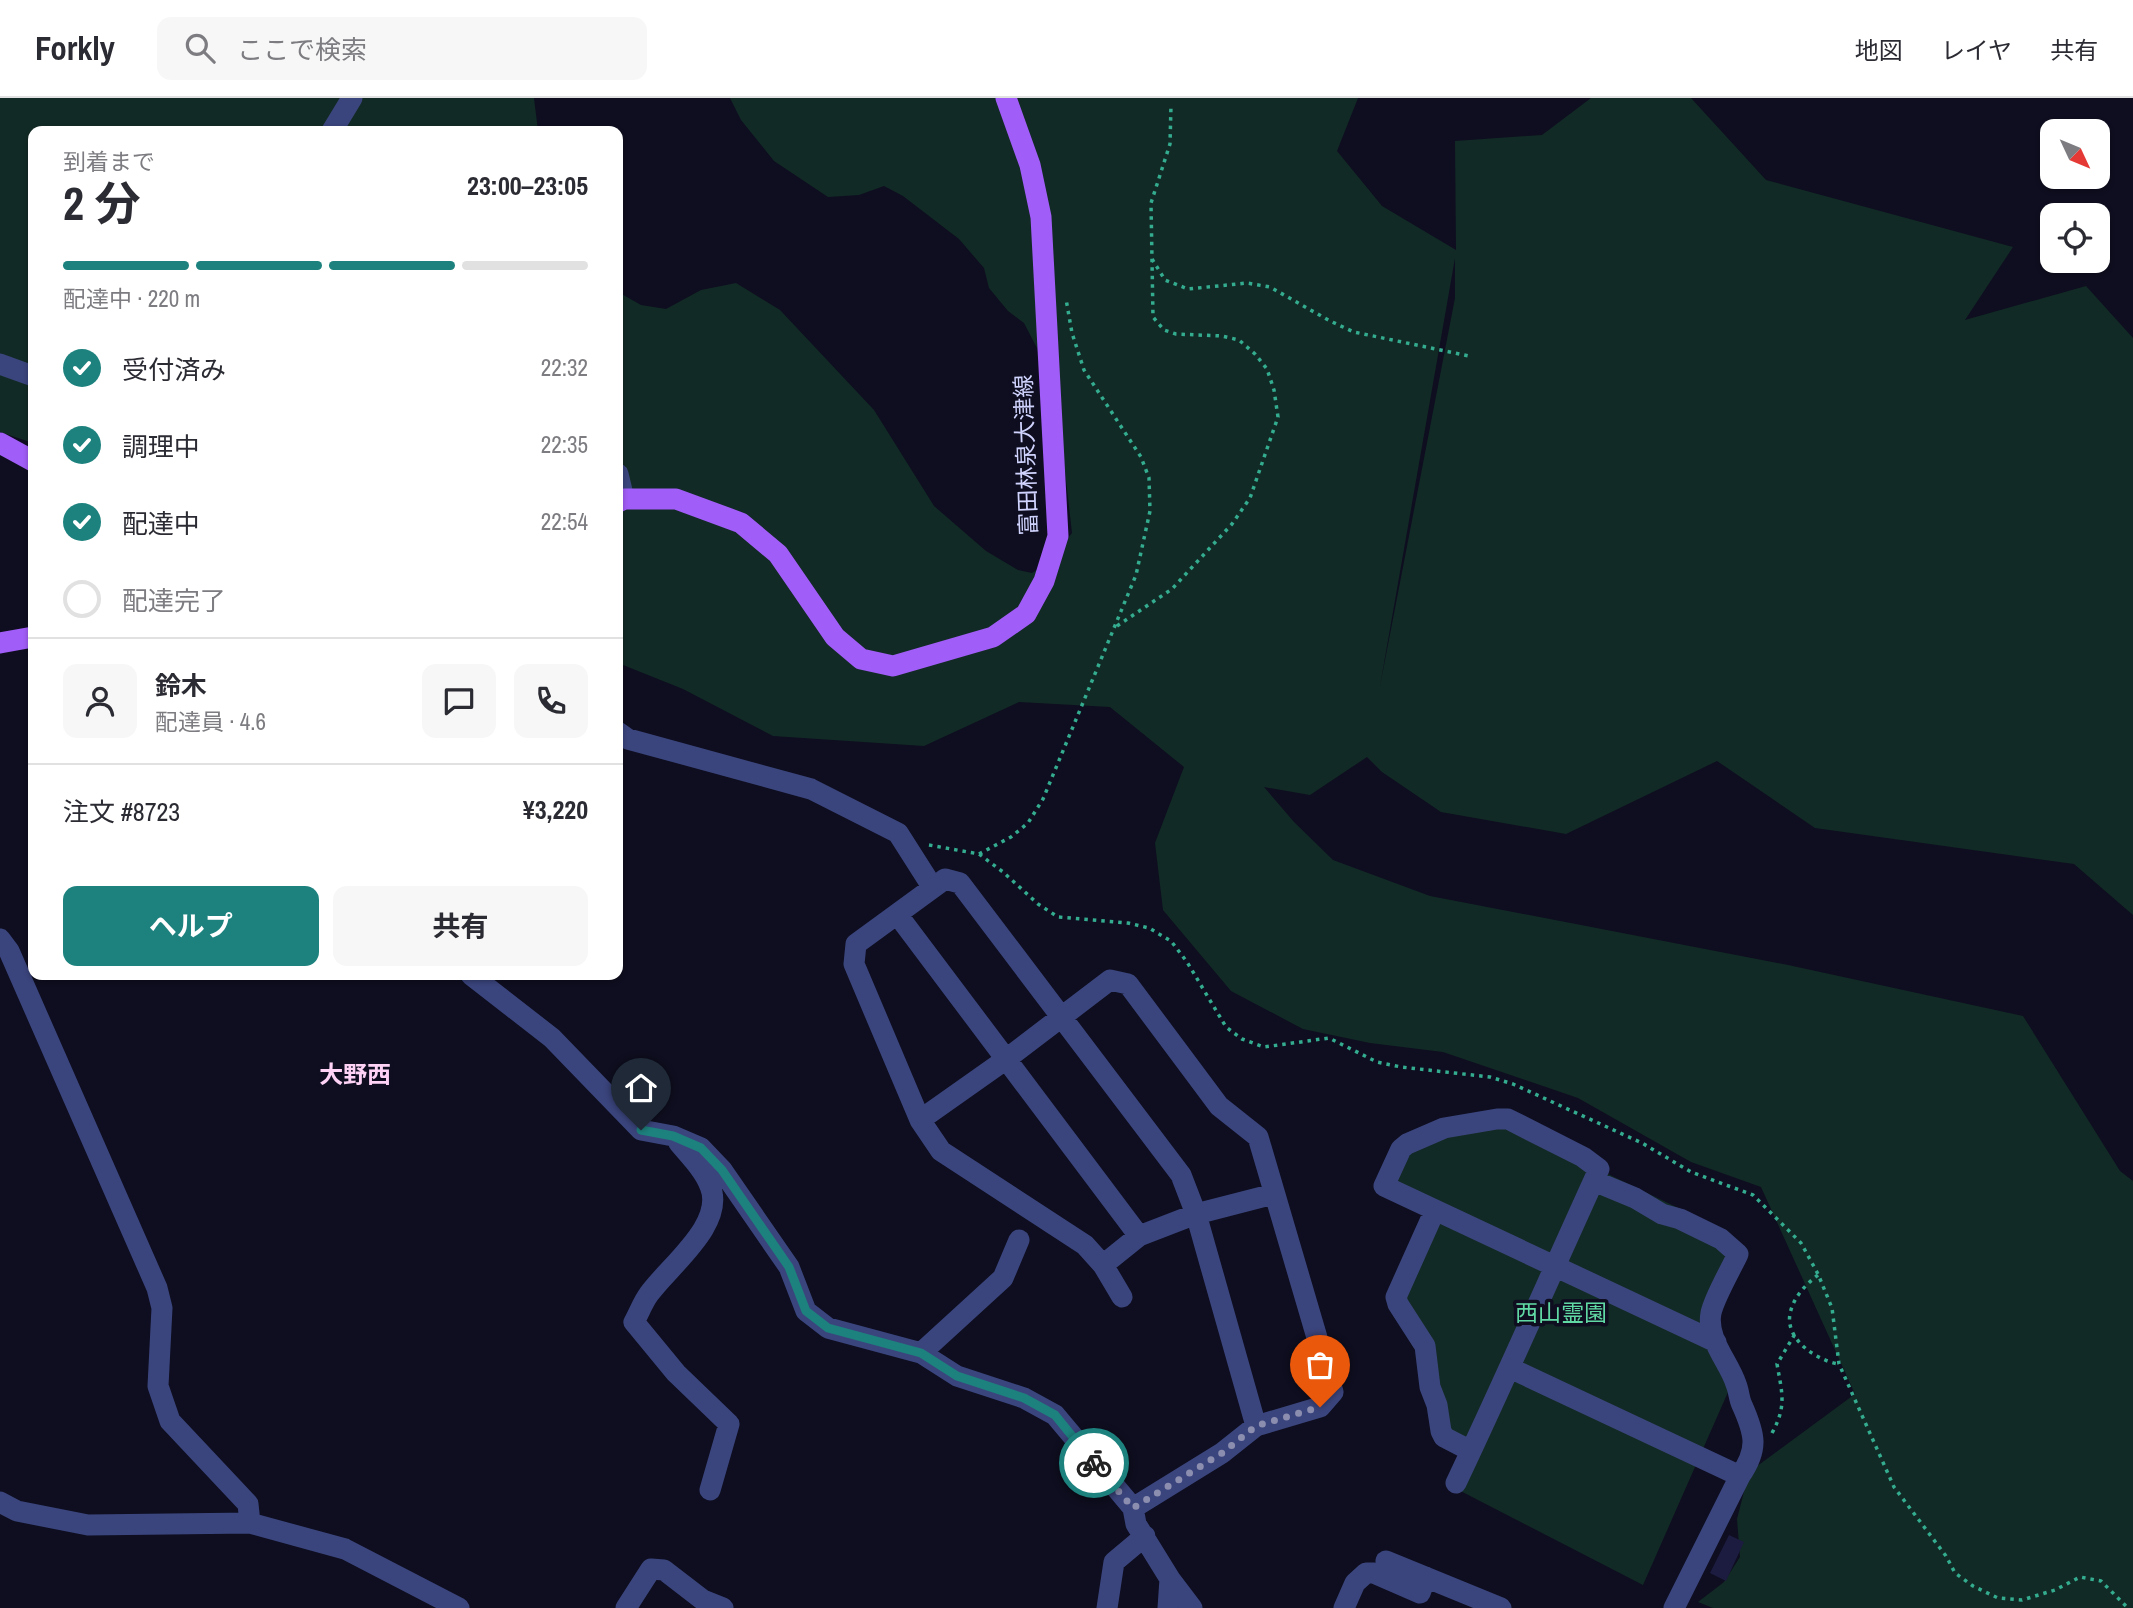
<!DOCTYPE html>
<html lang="ja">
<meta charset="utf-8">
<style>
:root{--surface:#fff;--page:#f7f7f7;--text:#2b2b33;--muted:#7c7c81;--line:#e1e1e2;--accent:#1d827e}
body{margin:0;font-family:"Archivo Narrow","Noto Sans JP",sans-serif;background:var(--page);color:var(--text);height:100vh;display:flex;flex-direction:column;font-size:26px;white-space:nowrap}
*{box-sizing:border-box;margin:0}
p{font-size:23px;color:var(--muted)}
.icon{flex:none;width:38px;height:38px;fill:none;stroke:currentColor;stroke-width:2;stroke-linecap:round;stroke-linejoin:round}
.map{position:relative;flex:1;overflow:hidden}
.drawer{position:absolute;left:28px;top:28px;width:595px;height:854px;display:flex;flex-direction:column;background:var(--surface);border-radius:14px;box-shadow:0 2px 5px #0004}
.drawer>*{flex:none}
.needle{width:46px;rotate:134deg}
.controls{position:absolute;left:2040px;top:21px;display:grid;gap:14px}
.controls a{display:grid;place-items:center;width:70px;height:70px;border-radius:14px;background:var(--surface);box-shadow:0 2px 5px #0004;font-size:35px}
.pin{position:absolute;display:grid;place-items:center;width:60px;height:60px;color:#fff;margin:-72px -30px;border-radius:50% 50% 50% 0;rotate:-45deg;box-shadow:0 0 7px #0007}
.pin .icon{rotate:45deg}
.courier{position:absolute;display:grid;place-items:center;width:70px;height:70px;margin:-35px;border:5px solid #1d827e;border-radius:50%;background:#fff;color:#222;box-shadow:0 2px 9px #0007}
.overview em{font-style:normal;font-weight:700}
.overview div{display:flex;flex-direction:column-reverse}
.overview{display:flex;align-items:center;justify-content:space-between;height:119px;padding:0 35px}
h1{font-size:46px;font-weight:700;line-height:52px}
.bar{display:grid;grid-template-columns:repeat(4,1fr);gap:10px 7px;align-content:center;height:84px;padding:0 35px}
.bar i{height:9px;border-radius:5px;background:var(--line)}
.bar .on{background:var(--accent)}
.bar p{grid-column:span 4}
.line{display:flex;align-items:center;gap:18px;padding:0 35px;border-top:2px solid var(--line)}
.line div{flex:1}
.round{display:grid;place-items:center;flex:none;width:74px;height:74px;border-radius:14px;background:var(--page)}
ol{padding:0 35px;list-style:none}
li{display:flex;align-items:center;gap:21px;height:77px}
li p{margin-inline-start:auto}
li .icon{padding:7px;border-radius:50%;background:var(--accent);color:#fff;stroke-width:4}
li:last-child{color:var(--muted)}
li i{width:38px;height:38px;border:4px solid var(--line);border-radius:50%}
.cta{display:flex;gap:14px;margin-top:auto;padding:14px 35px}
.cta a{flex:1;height:80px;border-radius:14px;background:var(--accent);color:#fff;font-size:28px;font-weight:700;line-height:80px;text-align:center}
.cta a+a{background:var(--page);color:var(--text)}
header{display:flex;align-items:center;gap:42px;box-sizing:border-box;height:98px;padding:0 35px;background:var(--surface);border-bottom:2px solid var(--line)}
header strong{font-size:33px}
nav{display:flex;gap:38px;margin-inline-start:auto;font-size:24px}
.search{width:490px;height:63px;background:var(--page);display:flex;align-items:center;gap:18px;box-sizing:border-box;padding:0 24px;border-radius:14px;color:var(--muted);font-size:26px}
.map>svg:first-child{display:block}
.green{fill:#122a25;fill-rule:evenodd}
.building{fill:#1c1b40}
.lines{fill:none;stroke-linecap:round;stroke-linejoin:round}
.path{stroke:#34ac8f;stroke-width:3.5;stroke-dasharray:3.5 5;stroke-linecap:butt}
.minor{stroke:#3b457d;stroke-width:21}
.major{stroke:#a15df7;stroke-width:21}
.done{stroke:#8c8eb0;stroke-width:7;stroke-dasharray:0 12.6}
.route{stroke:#1d827e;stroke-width:9}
.labels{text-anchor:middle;stroke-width:7;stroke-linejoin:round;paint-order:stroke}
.street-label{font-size:23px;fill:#d0d3fd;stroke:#0e0e20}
.park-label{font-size:23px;fill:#60d9a4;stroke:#0e0e20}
.neighbourhood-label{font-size:24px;font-weight:bold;fill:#fdd2f5;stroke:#0e0e20}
</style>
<header>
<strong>Forkly</strong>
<div class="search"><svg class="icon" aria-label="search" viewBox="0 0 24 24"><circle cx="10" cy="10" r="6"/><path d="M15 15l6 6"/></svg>ここで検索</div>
<nav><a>地図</a><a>レイヤ</a><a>共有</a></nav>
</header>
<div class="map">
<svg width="2133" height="1510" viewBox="0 0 2133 1510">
<rect width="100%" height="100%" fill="#0e0e20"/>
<!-- green -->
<path class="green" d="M0,0H534L538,33H33V345L0,334Z
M730,0H1358L1337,53L1382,108L1456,152L1455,43L1542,37L1591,0H1691L1766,82L2013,149L1965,222L2086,188L2133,240V817L2074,766L1815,730L1717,663L1566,736L1441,714L1382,674L1367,659L1310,697L1264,689L1294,724L1333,762L1430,798L1788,867L2023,918L2120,1073L2133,1083V1510H1713L1698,1504L1724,1484L1740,1459L1737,1421L1749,1374L1855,1296L1761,1089L1691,1064L1578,1000L1443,954L1370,945L1303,931L1231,893L1163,812L1155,745L1184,669L1110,609L1019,604L924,648L773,638L683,591L618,565V194L641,207L666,211L701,192L736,185L780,212L874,312L934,408L986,453L1018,472L1032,475L1049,464L1072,435L1062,346L1050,291L1037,250L1024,225L1008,213L989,190L984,170L959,141L903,98L884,88L859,97L828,99L774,63L741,22ZM1455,160V200L1380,588Z
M1506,1015L1598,1062L1608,1076L1730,1135L1734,1146L1705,1205L1732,1285L1643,1487L1447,1386L1461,1353L1440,1343L1421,1249L1389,1200L1430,1114L1379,1089L1402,1045Z"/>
<!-- building -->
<path class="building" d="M1729,1437L1744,1444L1726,1483L1710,1475Z"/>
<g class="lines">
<!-- path -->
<path class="path" d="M1152,161L1165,182L1188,191L1247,185L1270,189L1330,223L1354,234L1469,258
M1117,528L1172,491L1232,426L1250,400L1278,319L1274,292L1267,271L1255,256L1239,242L1222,238L1176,236L1164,232L1153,219L1151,105L1170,46L1171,7
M929,747L979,756L1003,774L1038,806L1058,819L1128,825L1149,830L1171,843L1187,864L1226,929L1242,941L1264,949L1329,940L1377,964L1401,969L1490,979L1513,986L1642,1045L1691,1074L1753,1097L1801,1145L1818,1176L1832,1210L1839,1266L1894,1389L1946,1458L1955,1475L1973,1488L1998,1500L2022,1502L2055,1492L2080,1479L2101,1483L2128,1510
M979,756L1011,739L1028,725L1043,701L1136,477L1150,413L1149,380L1141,359L1084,272L1072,235L1066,201
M1818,1177C1805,1187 1793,1200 1790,1216C1785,1242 1818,1263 1839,1266
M1772,1335C1787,1308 1782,1295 1777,1266L1795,1236"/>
<!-- minor -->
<path class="minor" d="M332,33L352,0
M0,266L33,278
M618,376L624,401
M618,634L628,641L811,691L898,735L933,790
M897,816L1139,1138
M0,841L9,853L157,1190L162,1210L158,1288L170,1323L248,1406L250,1425
M471,877L552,940L641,1032L673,1038L701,1050L722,1072L789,1169L806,1213L828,1230L921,1255L957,1278L1024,1300L1055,1317L1133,1410L1136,1426L1170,1481L1168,1510
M920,1022L1005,962L1110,882L1128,886L1219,1008L1258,1039L1333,1294L1320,1309L1256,1328
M679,1045C690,1058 704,1072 710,1088C726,1126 669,1168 649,1196C643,1204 639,1215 634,1224L676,1275L729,1326L710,1392
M1594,1083L1635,1100L1662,1116L1680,1121L1721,1141L1738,1156C1731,1171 1714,1200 1711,1215C1706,1241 1729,1264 1736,1286C1739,1293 1739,1301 1742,1307C1755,1336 1759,1351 1740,1378
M1435,1112L1396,1199L1398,1206L1425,1248L1430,1289L1437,1307L1441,1333L1444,1339L1471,1353
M1103,1167L1139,1138L1196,1116L1274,1096
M1122,1199L1103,1167L1085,1147L941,1053L920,1022L854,866L856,846L945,781L960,785L1181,1077L1196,1116L1256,1328L1222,1355L1133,1410
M921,1255L1003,1180L1019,1142
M1510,1270L1740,1378L1674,1510
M1456,1385C1505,1282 1551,1176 1599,1071L1583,1059L1508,1021H1497L1444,1030L1407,1046L1401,1051L1384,1088L1716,1244
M0,1404L17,1413L88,1427L250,1425L345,1451L459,1510
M1386,1463L1501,1510
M1170,1481L1192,1510
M626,1510L651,1471L664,1472L703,1502L723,1510
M1107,1510L1114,1464L1145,1438
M1344,1510L1355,1485L1366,1475H1374L1420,1495L1426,1479"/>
<!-- major -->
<path class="major" d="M0,345L33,363
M618,404L624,401H676L741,425L778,456L835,539L861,561L893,568L993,539L1026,516L1044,483L1058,438L1041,119L1030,67L1006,0
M0,545L33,539"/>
</g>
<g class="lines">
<!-- done -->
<path class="done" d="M1094,1365L1133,1410L1222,1355L1256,1328L1320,1309"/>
<!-- route -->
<path class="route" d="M641,1032L673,1038L701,1050L722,1072L789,1169L806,1213L828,1230L921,1255L957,1278L1024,1300L1055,1317L1094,1365"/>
</g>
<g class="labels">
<!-- street labels -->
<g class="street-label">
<text transform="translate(1026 357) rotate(-92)" y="8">富田林泉大津線</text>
</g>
<!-- park labels -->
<g class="park-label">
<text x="1561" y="1223">西山霊園</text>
</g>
<!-- neighbourhood labels -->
<g class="neighbourhood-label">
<text x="355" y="985">大野西</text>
</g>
</g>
</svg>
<div class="controls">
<a><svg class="needle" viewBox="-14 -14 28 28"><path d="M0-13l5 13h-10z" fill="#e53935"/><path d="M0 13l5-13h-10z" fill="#7c7c81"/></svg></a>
<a><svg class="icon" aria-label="locate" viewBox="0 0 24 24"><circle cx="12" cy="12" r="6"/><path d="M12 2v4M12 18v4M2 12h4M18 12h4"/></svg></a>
</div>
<div class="pin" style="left:1320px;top:1309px;background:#ea580c"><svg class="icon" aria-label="bag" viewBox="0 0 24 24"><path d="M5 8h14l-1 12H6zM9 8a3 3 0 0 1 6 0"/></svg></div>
<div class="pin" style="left:641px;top:1032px;background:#1f2937"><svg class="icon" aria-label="home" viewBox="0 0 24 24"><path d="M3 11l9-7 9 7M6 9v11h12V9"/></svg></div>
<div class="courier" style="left:1094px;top:1365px"><svg class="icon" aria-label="bike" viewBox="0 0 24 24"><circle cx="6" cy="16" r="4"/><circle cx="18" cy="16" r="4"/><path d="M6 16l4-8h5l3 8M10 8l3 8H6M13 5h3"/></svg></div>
<section class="drawer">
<div class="overview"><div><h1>2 分</h1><p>到着まで</p></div><em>23:00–23:05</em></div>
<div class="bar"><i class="on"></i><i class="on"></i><i class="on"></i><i></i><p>配達中 · 220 m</p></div>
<ol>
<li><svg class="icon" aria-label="check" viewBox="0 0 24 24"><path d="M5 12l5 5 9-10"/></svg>受付済み<p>22:32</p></li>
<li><svg class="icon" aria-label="check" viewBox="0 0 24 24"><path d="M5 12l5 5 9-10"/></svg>調理中<p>22:35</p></li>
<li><svg class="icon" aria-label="check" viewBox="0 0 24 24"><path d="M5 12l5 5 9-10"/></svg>配達中<p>22:54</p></li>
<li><i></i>配達完了</li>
</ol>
<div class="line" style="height:126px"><a class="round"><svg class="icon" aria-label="person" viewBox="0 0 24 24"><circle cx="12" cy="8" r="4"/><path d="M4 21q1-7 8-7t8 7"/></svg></a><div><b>鈴木</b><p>配達員 · 4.6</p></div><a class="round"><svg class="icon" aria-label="chat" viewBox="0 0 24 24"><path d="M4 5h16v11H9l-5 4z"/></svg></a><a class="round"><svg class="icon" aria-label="phone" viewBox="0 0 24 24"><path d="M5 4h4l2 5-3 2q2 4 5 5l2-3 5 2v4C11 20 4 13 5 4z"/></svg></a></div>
<div class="line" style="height:91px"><div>注文 #8723</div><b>¥3,220</b></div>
<div class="cta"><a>ヘルプ</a><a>共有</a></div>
</section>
</div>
